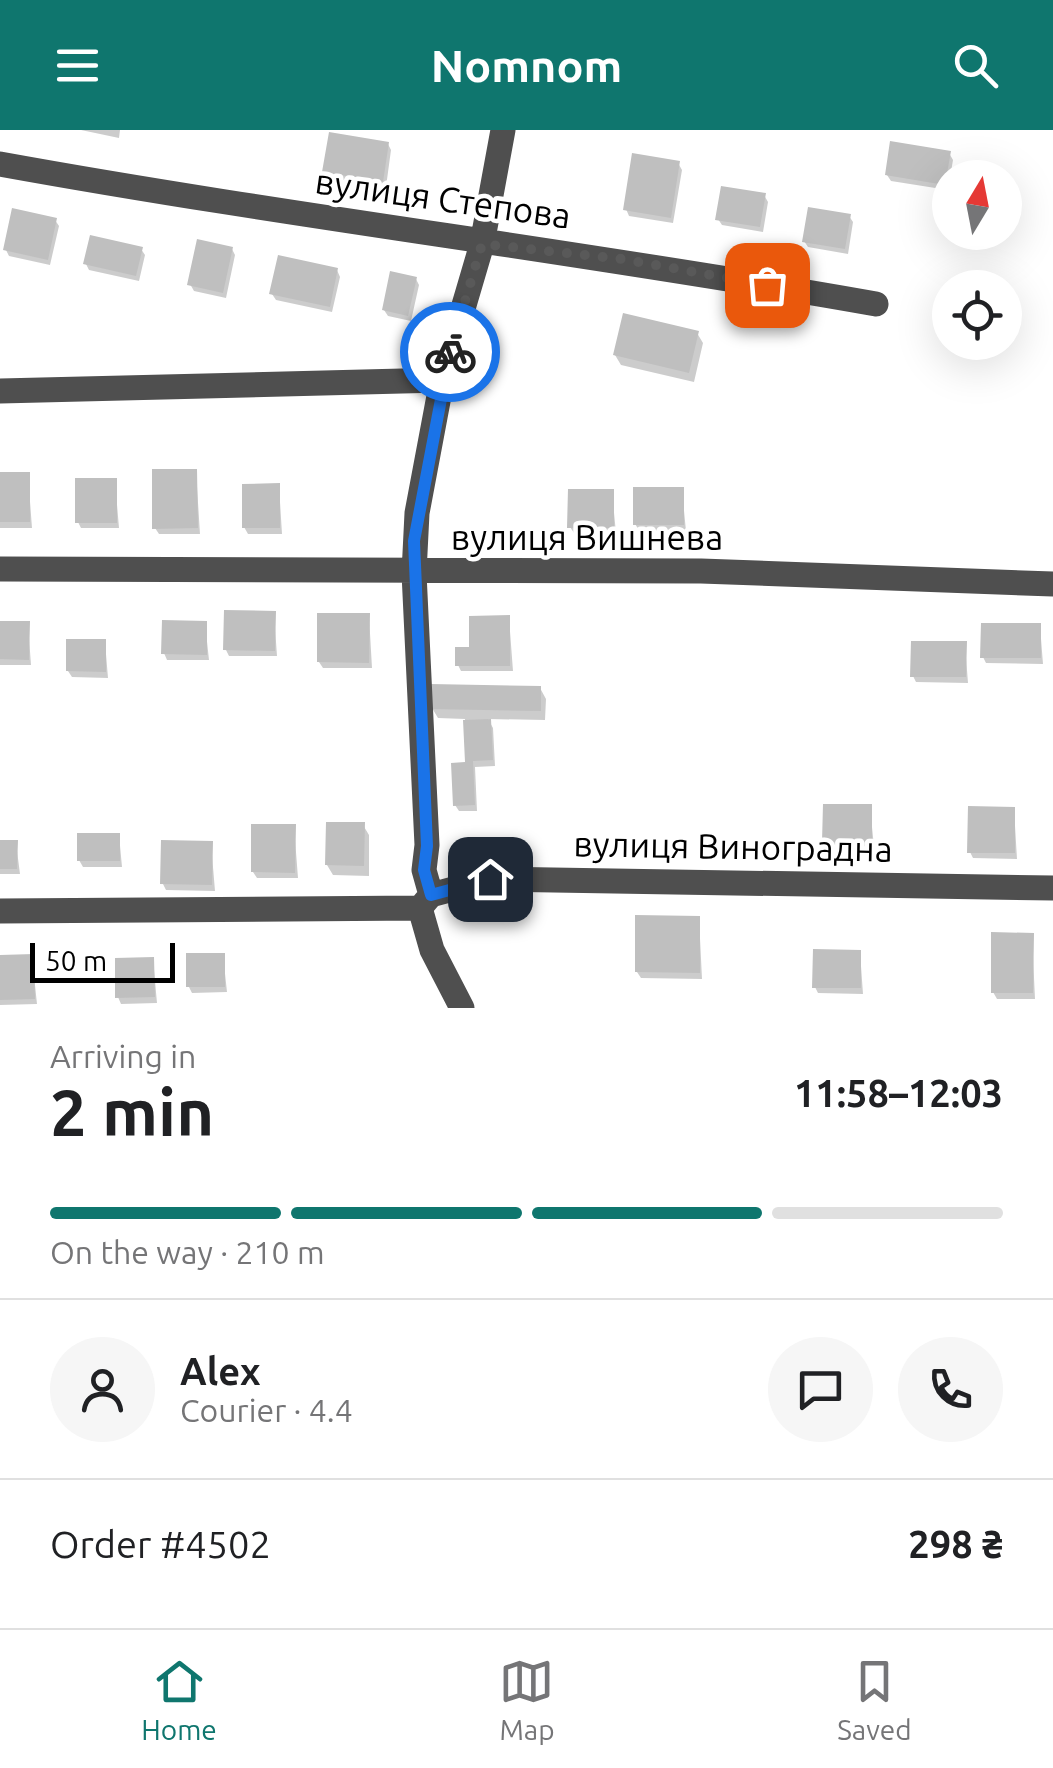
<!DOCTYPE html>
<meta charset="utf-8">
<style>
:root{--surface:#fff;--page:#f6f6f6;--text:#202124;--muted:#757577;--line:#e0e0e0;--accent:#0f766e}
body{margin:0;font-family:Ubuntu,sans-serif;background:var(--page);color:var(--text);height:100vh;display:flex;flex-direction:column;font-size:38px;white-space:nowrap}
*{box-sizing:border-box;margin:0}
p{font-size:32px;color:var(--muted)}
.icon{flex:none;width:55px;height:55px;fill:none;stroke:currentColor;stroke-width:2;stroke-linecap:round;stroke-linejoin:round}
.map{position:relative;height:878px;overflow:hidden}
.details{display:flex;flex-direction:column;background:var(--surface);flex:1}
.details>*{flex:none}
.needle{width:65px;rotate:10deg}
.buttons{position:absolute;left:932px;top:30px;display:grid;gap:20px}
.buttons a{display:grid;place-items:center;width:90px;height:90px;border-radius:50%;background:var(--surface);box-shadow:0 10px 40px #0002;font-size:50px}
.scale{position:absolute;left:30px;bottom:25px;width:145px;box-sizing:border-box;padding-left:10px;border:5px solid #000;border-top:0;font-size:28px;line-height:35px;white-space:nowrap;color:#000;-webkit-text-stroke:8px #fff;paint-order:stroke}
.pin{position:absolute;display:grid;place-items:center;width:85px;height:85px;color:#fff;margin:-42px;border-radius:20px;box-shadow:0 5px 15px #0006}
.courier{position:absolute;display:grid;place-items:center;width:100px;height:100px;margin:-50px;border:8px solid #1a73e8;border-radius:50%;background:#fff;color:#222;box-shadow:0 2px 12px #0007}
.overview em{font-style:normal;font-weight:700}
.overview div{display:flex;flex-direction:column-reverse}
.overview{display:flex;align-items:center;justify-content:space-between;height:170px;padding:0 50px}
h1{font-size:65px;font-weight:700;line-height:75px}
.bar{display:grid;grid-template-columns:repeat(4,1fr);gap:15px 10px;align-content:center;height:120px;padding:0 50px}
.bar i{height:12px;border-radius:8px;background:var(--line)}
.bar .on{background:var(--accent)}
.bar p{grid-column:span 4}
.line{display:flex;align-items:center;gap:25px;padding:0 50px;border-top:2px solid var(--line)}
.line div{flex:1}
.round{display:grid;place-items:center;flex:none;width:105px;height:105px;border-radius:52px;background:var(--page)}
header{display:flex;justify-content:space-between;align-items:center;height:130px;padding:0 50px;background:var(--accent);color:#fff;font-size:45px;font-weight:700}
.tab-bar{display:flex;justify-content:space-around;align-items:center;height:140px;border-top:2px solid var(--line);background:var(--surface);font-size:28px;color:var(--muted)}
.tab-bar a{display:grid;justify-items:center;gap:5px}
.tab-bar .on{color:var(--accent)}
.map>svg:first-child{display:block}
.shadow{fill:#0003}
.building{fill:#bfbfbf}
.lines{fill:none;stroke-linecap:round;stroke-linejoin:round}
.minor{stroke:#4f4f4f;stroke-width:25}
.done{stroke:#595959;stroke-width:10;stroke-dasharray:0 18}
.route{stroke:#1a73e8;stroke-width:12}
.labels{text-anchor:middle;stroke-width:9;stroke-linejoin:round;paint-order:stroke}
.street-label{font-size:35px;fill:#000;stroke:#fff}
</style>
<header><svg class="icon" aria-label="menu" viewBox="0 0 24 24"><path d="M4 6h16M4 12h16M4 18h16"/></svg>Nomnom<svg class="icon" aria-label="search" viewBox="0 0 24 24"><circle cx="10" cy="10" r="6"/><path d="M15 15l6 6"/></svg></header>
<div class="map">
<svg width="1053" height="878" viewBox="0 0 1053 878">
<rect width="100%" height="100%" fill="#fff"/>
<!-- shadow -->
<path class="shadow" d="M81,0H120L119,8Z
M388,14L391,20L386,57L329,48L325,42Z
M949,23L953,30L948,60L891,51L887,45Z
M678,33L682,40L673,93L629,86L626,79Z
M764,65L768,72L763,102L722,95L718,89Z
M849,86L853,92L848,124L808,117L804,111Z
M55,90L59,96L50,135L9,126L6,120Z
M141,119L145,125L139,151L89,140L86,134Z
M232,119L235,125L226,168L194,161L190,154Z
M337,140L340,147L332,182L276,170L272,164Z
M416,149L419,155L411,191L388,186L384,180Z
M697,203L703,213L694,252L621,235L615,225Z
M196,341L200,404H159L155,398Z
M0,345H28L32,398H0Z
M115,351L119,398H81L78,392Z
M279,356L282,404H248L244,397Z
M682,360L686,401L639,400L635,394Z
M612,362L616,403H574L570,397Z
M274,483L277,526H229L226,520Z
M369,486L372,538H323L319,532Z
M509,488L513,541H461L458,535L472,519Z
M0,493L28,494L31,535H0Z
M205,493L209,530H167L164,523Z
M1040,496L1043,534L986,533L983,527Z
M105,512L108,548L72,547L68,541Z
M965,514L968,553L916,552L913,546Z
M540,558L546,569L545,590L488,589L493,598L495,636L475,637L477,681H459L455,675L467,634L465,589L438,588L432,578Z
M870,677L874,717H828L825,711Z
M1014,679L1017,729L973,728L970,722Z
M363,695L369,705V746L333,745L327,735Z
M294,696L298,748H257L253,742Z
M119,705L122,737H83L79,730Z
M0,713H16L20,744H0Z
M211,713L215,761L166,760L163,754Z
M699,788L702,849L641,848L637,842Z
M1032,805L1035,869H997L993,862Z
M860,822L863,864L818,863L815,857Z
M223,825L227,862L192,863L189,857Z
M0,827H32L37,874L0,875Z
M153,829L157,873L121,874L118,867Z"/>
<!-- building -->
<path class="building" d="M329,2L389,12L383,52L322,42Z
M890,11L951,21L945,55L885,45Z
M632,23L680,31L671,88L623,80Z
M721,56L766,63L760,97L715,90Z
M808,77L851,84L845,119L802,112Z
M12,78L57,88L48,130L3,120Z
M90,105L143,117L136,146L83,134Z
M197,109L233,117L223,163L187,155Z
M278,125L338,138L330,177L269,164Z
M390,141L417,147L408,186L382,180Z
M623,183L699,201L689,243L613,225Z
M152,339H197L198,398L152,399Z
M0,342H30V392H0Z
M75,348H117V393H75Z
M280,353V398H242V354Z
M633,357H684V395H633Z
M568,359H614V398H567Z
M224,480L276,481L275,521L223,520Z
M317,483H370L369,533L317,532Z
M510,485V536H455V517H469V486Z
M162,490L207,491V525L161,524Z
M0,491H30L29,530L0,529Z
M981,493H1041V528H980Z
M66,509H106V542L66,541Z
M911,511H967L966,547H910Z
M430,554L541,556V581L430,579Z
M491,589L493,630L473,631L475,675L453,676L451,633L465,632L463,590Z
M823,674H872V712H822Z
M968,676L1015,677V723H967Z
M326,692H365L364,736L325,735Z
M251,694H296L295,743L251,742Z
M77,703H120V731H77Z
M0,710H18L17,739H0Z
M161,710L213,711L212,755L160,754Z
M635,785L700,786V843L635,842Z
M991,802L1034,803L1033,863H991Z
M813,819L861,820V858H812Z
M186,823H225V857H186Z
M34,824L35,869L0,870V825Z
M154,827L155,867L115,868V828Z"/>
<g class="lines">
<!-- minor -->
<path class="minor" d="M0,34C292,87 585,122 876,174
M0,261L442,250
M0,439L701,441L1053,454
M431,765L424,740L427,715L414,443L417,383L442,250L482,114L503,0
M420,778L431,765L490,749L1053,758
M420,778L432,820L462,878
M0,781L420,778"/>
</g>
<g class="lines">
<!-- done -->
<path class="done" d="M450,222L482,114L622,129L767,155"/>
<!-- route -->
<path class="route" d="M450,222L414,411L427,716L424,740L431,765L490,749"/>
</g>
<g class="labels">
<!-- street labels -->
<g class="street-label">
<text transform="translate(443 69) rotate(8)" y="12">вулиця Степова</text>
<text x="587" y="420">вулиця Вишнева</text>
<text transform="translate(733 717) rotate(1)" y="12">вулиця Виноградна</text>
</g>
</g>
</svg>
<div class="buttons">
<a><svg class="needle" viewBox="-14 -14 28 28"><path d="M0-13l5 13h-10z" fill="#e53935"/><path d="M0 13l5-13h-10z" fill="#757577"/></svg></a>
<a><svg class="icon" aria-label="locate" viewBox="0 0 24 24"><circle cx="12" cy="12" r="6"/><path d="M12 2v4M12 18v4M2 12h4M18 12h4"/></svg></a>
</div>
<div class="scale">50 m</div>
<div class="pin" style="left:767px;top:155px;background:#ea580c"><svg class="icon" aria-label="bag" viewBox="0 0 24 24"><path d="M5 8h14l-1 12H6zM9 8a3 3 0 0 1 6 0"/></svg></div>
<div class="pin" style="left:490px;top:749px;background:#1f2937"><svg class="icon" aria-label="home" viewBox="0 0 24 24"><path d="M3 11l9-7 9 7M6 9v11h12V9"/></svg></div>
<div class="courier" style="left:450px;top:222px"><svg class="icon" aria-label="bike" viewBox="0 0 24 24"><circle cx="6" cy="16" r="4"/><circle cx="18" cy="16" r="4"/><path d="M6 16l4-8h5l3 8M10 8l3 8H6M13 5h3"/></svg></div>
</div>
<section class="details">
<div class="overview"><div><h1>2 min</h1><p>Arriving in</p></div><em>11:58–12:03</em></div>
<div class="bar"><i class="on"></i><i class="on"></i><i class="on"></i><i></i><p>On the way · 210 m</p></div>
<div class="line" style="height:180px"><a class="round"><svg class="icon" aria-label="person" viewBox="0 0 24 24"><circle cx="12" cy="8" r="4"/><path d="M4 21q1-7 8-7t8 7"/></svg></a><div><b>Alex</b><p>Courier · 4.4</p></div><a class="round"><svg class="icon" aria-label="chat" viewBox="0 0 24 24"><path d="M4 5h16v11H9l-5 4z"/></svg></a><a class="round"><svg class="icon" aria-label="phone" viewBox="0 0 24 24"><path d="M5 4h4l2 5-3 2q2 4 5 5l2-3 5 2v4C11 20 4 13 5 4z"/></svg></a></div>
<div class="line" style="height:130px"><div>Order #4502</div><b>298 ₴</b></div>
</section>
<nav class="tab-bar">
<a class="on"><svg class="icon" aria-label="home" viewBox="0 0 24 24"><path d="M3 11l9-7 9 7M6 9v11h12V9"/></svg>Home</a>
<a><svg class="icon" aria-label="map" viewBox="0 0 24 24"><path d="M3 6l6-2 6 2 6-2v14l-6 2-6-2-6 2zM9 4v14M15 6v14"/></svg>Map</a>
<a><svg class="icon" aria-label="saved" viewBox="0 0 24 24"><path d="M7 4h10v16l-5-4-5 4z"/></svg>Saved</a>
</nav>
